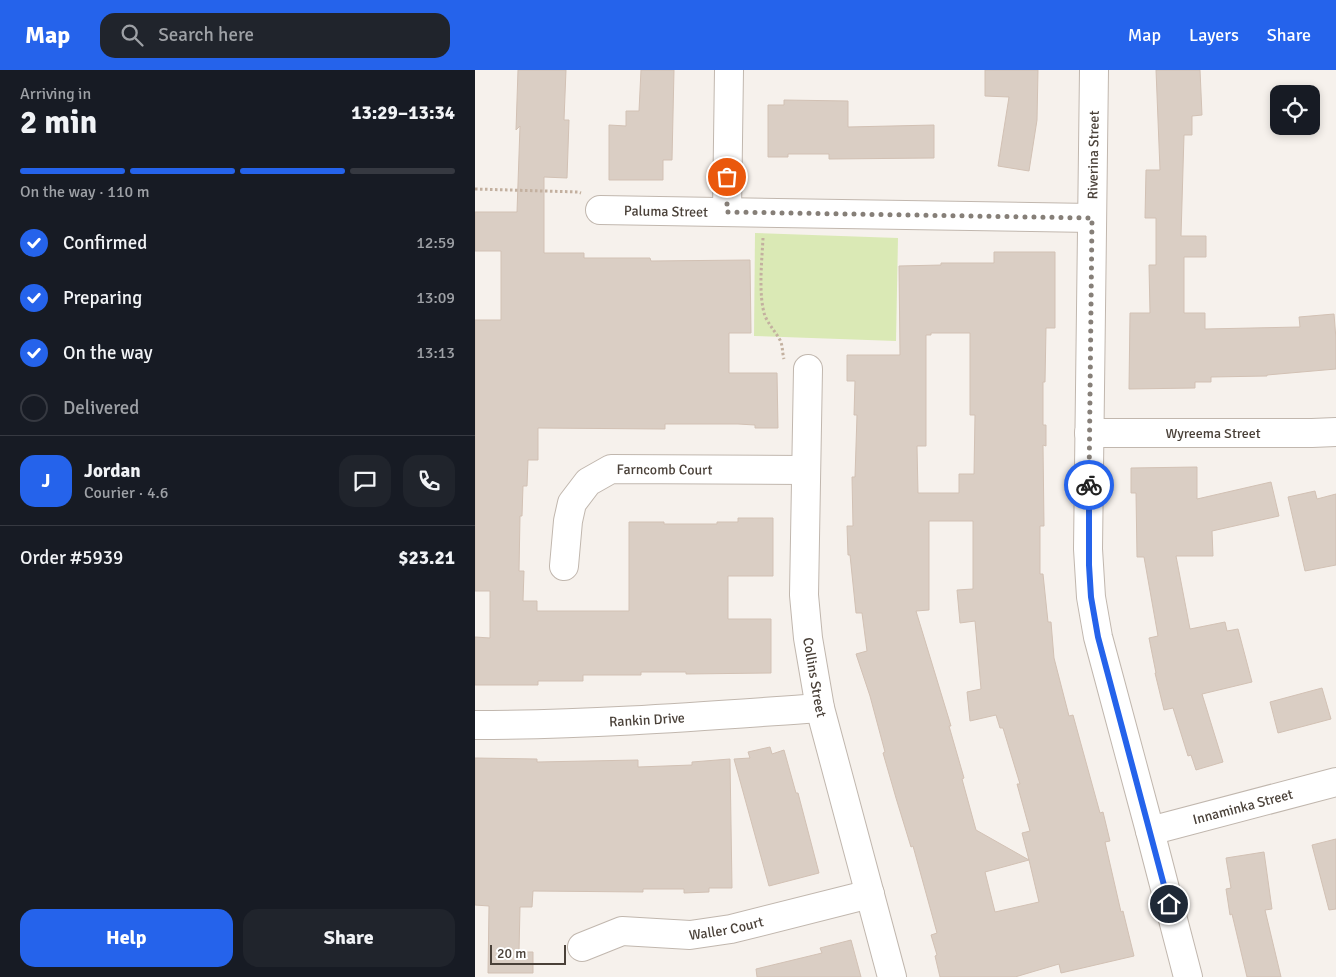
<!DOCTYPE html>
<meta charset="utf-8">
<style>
:root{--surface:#171b24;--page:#20242c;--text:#f1f3f6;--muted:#9ea1a6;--line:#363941;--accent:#2563eb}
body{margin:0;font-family:Signika,sans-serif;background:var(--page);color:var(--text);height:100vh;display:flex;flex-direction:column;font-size:19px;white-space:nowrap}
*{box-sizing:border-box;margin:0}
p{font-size:16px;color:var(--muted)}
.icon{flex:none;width:28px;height:28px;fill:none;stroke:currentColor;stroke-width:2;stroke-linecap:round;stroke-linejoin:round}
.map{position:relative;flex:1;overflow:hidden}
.details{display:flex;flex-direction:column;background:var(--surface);width:475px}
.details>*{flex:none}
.fabs{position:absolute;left:795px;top:15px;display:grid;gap:10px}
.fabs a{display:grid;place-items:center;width:50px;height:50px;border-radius:10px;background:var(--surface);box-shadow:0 2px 8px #0003;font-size:25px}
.scale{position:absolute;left:15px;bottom:12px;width:76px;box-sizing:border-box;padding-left:5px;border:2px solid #4a4139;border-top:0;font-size:14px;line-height:18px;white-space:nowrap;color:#4a4139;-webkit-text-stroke:4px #fff;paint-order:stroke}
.pin{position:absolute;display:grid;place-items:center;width:42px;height:42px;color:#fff;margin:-21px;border:2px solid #fff;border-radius:50%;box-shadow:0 1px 5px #0007}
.courier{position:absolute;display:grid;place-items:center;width:50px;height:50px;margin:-25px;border:4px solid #2563eb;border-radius:50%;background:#fff;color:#222;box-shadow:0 1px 6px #0007}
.headline em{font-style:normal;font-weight:800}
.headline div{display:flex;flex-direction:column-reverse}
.headline{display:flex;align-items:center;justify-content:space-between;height:85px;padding:0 20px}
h1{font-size:32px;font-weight:800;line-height:38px}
.bar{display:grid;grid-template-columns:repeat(4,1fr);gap:8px 5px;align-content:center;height:60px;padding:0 20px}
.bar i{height:6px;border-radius:4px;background:var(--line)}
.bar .on{background:var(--accent)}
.bar p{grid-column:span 4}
.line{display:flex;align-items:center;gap:12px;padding:0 20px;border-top:1px solid var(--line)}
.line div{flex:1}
.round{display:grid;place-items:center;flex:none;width:52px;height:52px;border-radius:15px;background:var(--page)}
ol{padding:0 20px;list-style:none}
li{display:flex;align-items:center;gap:15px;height:55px}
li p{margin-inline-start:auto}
li .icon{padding:5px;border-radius:50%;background:var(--accent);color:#fff;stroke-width:4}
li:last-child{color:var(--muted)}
li i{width:28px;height:28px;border:2px solid var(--line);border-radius:50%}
.button{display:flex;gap:10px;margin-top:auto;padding:10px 20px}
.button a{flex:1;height:58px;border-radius:15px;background:var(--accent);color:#fff;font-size:20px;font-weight:800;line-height:58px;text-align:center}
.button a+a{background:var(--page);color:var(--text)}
header{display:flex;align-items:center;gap:30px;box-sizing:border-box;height:70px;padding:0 25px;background:var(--accent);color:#fff}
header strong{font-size:24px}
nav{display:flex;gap:28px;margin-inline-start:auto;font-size:18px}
.search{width:350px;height:45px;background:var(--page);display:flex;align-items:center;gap:12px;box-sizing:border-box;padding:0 18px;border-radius:15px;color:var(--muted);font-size:19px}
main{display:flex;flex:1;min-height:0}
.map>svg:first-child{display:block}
.green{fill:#dae9b5}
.building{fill:#dacec4;stroke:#d2c1b4;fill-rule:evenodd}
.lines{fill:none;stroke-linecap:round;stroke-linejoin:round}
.minor-casing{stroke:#c1b7ae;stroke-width:30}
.path{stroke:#c3b09f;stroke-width:3;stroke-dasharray:2.5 2.5;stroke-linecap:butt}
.minor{stroke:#fff;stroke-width:28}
.done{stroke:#867f78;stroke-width:5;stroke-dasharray:0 9}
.route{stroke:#2563eb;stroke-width:6}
.labels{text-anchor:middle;stroke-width:4.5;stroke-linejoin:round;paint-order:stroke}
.street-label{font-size:14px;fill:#4a4139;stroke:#fff}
</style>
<header>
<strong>Map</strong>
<div class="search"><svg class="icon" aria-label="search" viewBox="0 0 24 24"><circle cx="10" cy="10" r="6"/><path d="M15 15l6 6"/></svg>Search here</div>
<nav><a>Map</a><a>Layers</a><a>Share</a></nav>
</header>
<main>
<section class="details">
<div class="headline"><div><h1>2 min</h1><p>Arriving in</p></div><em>13:29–13:34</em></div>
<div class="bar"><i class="on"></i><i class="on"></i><i class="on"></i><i></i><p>On the way · 110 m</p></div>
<ol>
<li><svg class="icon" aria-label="check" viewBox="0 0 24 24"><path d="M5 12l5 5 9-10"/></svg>Confirmed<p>12:59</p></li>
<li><svg class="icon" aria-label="check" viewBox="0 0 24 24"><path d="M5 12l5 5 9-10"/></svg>Preparing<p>13:09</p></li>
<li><svg class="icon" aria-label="check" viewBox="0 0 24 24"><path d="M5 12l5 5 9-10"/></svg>On the way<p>13:13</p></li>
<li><i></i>Delivered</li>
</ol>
<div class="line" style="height:90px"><b class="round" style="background:var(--accent);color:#fff">J</b><div><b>Jordan</b><p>Courier · 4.6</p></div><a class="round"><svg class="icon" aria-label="chat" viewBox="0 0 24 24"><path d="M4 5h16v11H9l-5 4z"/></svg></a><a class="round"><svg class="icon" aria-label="phone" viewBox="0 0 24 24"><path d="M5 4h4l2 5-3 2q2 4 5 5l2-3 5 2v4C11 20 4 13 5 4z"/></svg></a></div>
<div class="line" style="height:65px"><div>Order #5939</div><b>$23.21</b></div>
<div class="button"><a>Help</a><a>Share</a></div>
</section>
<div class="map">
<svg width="861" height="907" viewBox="0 0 861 907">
<rect width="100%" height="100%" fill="#f6f1ec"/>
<!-- green -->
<path class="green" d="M280,163L423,168L421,271L279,266Z"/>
<!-- building -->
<path class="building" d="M43,0H91L89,50H94L92,108L69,107V183H109V188H175L176,191L275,190L276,263H254V303H302L303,358H280V355L263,354H190V359L63,358V390H53L52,416H48L47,446H45L44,501H49L48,531H62V541H154V452H189V454H242V452H263V448H298V506H253V549H296V603L211,604V602H166V605H108V611H63V615H0V567L15,568V521H0V250H26V181H0V142H42L45,56L41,60Z
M166,0H199L197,90H188V110H134V55L151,56V41H164Z
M510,0H563L562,50L554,101L523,96L534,27L510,26Z
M681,0H725L727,45L717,46V65H709L706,166H731V187H709V243H730V259L825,257L824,247L859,244L861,269V299L792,305V306L736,307V312H720V318L654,319L655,243H675L674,195H681V148H670L671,100H685Z
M309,30L373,31V57L459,55V88L354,89V84H313V87H293V35H309Z
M519,182H580V258H571L570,312H568V355H571V376L568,375L569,456H565V504H568L573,552H576L579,588L594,646L598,645L625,743L628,742L635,771L630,772L646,842L648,841L659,886L586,903L584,894L540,907H465L460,886L462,885L456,865L462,863L438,776L436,777L421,728L408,683L410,682L395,626L381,584L392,581L387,543H381L375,485H373L372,456H378L377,407H380L382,345H379L380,311H372V285H425L424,196L466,195V193H519ZM456,263H495V345H500L499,404H484V423H443L442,376H451V265H456ZM454,451H498V519L482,520L485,553L500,551L506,619L492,622L495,651L521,645L525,658H528L545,714H542L555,761L547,763L554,790L501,760L487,709L489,708L474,656H476L441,541L454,540ZM554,790L564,832L520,842L510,802Z
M722,397V429L796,412L804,446L737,461L738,486H701L715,559L750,552L752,561L763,559L777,612L727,624L748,692L721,700L716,685L713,686L698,638L689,640L680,603H681L674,568L683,566L669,487H662L661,423H656V398Z
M840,421L842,429L861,424V495L830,501L813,427Z
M847,618L856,649L803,663L795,632Z
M295,677L297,684L309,680L321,723H323L344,803L294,816L259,689L275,688L273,682Z
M0,688L62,689V692L163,690V697L217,695V692L255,689L257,818H234V822L209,823V819H168V822L58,821L57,837H45L44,882H58V903H13L14,836L0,835Z
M861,769V839L854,840L837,775Z
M789,782L797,839L790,840L806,907H772L757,844L755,845L751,819L756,818L751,788Z
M376,870L386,907H282L281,899L347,883L345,878Z"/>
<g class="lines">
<!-- minor casing -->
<g class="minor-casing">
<g id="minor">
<path d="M619,0L613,479L616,527L623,567L675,761L713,907"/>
<path id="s1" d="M125,140L617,148"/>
<path d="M252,142L254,0"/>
<path id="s2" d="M333,299L329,525L333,568L345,638L417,907"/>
<path id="s3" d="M614,363H837L861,362"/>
<path id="s4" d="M89,496L93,451L97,433L113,412L136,399L331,400"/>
<path id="s5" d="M0,655C115,655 230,646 345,638"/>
<path id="s6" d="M675,761L861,712"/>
<path id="s7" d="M107,877L147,861L215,865L256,859L395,824"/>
</g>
</g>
<!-- path -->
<path class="path" d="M0,119L103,122L106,123
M288,168C287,190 283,225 290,246C294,255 300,261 305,270C308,276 307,282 309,289"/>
<!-- minor -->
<use href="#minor" class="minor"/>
</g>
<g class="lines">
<!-- done -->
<path class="done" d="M252,107V142L617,148L614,415"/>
<!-- route -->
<path class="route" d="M614,415V495L616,527L623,567L694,834"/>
</g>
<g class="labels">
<!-- street labels -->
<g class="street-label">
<text transform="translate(618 85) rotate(-89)" y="5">Riverina Street</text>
<text dy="5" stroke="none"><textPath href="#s1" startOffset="66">Paluma Street</textPath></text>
<text dy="5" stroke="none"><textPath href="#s3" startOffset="124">Wyreema Street</textPath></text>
<text dy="5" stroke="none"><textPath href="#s4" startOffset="170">Farncomb Court</textPath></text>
<text dy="5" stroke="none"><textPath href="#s2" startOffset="309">Collins Street</textPath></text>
<text dy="5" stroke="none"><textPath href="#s5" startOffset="172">Rankin Drive</textPath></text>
<text dy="5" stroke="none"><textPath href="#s6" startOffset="96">Innaminka Street</textPath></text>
<text dy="5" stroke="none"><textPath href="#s7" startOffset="148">Waller Court</textPath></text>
</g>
</g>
</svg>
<div class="fabs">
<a><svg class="icon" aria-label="locate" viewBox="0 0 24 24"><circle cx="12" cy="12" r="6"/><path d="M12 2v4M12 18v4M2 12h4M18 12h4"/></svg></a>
</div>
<div class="scale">20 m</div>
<div class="pin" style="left:252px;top:107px;background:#ea580c"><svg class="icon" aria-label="bag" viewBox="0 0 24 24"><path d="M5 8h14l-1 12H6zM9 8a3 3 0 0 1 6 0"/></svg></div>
<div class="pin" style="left:694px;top:834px;background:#1f2937"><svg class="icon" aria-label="home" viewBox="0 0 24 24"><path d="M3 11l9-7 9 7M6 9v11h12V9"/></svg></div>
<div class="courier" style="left:614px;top:415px"><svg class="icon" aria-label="bike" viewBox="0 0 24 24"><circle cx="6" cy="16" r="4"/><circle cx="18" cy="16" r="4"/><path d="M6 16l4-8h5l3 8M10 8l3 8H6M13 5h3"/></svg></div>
</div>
</main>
